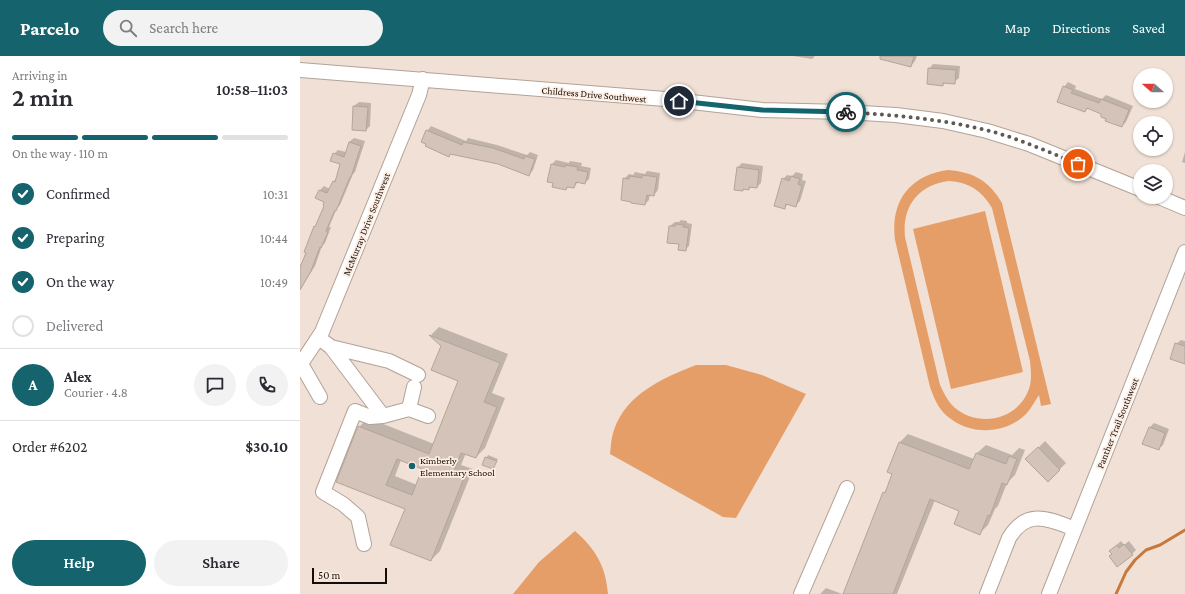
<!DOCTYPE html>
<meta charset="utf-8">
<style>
:root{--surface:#fff;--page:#f2f2f3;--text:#2b2b33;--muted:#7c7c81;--line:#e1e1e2;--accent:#15636c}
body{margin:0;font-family:"Crimson Pro",serif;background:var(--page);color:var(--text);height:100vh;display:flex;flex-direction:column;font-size:15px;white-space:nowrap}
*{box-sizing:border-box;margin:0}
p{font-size:13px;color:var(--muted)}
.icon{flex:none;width:22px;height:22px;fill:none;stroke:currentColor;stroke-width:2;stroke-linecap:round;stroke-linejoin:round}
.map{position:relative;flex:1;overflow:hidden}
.details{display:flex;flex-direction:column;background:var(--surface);width:300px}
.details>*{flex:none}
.needle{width:26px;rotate:291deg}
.controls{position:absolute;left:833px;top:12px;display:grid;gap:8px}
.controls a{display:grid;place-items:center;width:40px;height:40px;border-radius:50%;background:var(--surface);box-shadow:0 1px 3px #0004;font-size:20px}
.scale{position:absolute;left:12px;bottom:10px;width:75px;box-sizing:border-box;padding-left:4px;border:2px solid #130e0a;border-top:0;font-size:11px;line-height:14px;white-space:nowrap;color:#130e0a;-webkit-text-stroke:3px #feede2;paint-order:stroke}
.pin{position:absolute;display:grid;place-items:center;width:34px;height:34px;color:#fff;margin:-17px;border:2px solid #fff;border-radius:50%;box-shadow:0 1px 4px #0007}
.courier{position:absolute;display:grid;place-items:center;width:40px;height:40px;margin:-20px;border:3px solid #15636c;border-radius:50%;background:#fff;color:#222;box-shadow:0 1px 5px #0007}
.head em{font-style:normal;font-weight:600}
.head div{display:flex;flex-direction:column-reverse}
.head{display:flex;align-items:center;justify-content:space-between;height:68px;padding:0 12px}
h1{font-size:26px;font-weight:600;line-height:30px}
.bar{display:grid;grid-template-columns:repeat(4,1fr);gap:6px 4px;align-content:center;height:48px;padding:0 12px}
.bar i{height:5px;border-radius:3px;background:var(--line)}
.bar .on{background:var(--accent)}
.bar p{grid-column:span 4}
.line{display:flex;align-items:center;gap:10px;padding:0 12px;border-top:1px solid var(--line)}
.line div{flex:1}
.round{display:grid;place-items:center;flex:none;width:42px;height:42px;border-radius:21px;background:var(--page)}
ol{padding:0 12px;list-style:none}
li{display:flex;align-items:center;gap:12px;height:44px}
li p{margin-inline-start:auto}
li .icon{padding:4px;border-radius:50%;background:var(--accent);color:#fff;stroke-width:4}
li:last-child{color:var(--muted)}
li i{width:22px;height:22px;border:2px solid var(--line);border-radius:50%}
.cta{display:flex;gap:8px;margin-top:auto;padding:8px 12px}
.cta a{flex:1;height:46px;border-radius:24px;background:var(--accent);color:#fff;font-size:16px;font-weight:600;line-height:46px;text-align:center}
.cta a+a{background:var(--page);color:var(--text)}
header{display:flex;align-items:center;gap:24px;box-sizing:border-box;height:56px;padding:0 20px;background:var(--accent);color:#fff}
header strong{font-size:19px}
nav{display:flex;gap:22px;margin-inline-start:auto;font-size:14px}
.search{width:280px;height:36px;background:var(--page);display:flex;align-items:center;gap:10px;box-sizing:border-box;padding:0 14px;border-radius:22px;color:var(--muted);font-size:15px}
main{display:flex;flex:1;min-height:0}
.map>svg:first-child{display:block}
.green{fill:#e69e68;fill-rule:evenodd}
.shadow{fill:#0003;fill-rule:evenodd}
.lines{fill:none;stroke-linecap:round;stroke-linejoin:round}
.stream{stroke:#c6793c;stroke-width:3}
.building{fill:#d3c3b8;stroke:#b4a59a;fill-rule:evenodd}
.minor-casing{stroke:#b2a297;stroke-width:16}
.minor{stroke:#fff;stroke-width:14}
.done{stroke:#615851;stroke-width:4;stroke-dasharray:0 7.2}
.route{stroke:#15636c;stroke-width:5}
.poi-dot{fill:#15636c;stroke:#feede2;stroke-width:1.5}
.labels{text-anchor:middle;stroke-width:3.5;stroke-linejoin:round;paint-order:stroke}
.street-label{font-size:10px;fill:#130e0a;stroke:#feede2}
.poi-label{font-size:10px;fill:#130e0a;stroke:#feede2;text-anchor:start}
</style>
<header>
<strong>Parcelo</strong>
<div class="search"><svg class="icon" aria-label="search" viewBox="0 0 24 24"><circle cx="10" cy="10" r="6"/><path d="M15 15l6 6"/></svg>Search here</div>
<nav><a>Map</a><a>Directions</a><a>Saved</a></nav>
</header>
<main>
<section class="details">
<div class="head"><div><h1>2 min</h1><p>Arriving in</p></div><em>10:58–11:03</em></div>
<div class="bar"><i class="on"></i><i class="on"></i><i class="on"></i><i></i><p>On the way · 110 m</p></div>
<ol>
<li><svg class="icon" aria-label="check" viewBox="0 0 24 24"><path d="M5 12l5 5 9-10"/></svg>Confirmed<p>10:31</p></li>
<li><svg class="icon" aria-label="check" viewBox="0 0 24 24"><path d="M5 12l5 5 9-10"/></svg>Preparing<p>10:44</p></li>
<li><svg class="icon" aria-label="check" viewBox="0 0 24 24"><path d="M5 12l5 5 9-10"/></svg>On the way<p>10:49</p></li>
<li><i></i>Delivered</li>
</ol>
<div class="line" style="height:72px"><b class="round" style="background:var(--accent);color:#fff">A</b><div><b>Alex</b><p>Courier · 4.8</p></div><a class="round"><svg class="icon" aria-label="chat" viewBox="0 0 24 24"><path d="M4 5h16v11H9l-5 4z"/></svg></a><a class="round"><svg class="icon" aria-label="phone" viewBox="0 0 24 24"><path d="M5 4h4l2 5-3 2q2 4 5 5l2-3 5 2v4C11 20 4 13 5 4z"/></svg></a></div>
<div class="line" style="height:52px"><div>Order #6202</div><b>$30.10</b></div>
<div class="cta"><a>Help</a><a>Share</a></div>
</section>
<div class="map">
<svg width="885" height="538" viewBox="0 0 885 538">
<rect width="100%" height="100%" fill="#f1e0d5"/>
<!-- green -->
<path class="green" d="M648,114C674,116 689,125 702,147L751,348L741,350L739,339C735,345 732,351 727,357C706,379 670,380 647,360C638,352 634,342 630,331L595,184C590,145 610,119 648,114ZM649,125C669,126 682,135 692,152L730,305C731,315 732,324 729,333C718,364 679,372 655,352C648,346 644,337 640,329L605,181C602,150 618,129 649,125Z
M685,155L723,316L651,333L613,173Z
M396,309H426L462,319L506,338L436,462L423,461L310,398C311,391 311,382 314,374C326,338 363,322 396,309Z
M275,475C296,493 306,511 308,538H213L239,506Z"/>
<!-- shadow -->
<path class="shadow" d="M493,0H515L512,3Z
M581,0H617L615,5L611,10Z
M633,8L660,10L659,22L654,26H645L643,29L629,13Z
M768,26L776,30L775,33L802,43L806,39L833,50L826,66L822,70L803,58L788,52L785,55L764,31Z
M59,46L71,47L70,70L66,74L54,50Z
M131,70L166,85L168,82L197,89L227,99L230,96L238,99L233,114L229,119L198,108L151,97L149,99L127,75Z
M54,82L65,85L55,116L53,118L40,149L37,152L29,171H31L25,187L22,190L15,210L0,234V209L2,208L14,171L18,168L26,149L25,145L17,141L20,134L24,130L30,133L33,126L37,122L42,108L34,98L38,94L46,96L49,86Z
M885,96V107L882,106Z
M256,104L269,107L270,105L282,107L281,110L291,112L289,123L285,127L278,126L274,131L269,130L266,133L252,108Z
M442,107L463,110L461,127L457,131H451L449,133L445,132L443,134L438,111Z
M347,115L360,117L358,134L354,139L350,138L349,144L345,148L324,123L329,118L333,119L335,116L345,118Z
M496,116L503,118L502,124L506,125L500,145L496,149L489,147L484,152L483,123L487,119L492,120Z
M381,164L387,165V167L392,168L389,190L385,194L370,170L375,166H379Z
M139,271L208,298L192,337L205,342L185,392L176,401L166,397L161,409L173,413L140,495L131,504L106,452L38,425L59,371L68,362L134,388L159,324L142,290L131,279ZM101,404L123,412L117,429L95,420Z
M881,284L885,285V307L876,288Z
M854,367L869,373L863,389L858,393L844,387L850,371Z
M608,378L674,403L677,397L686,389L712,399L719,392L725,394L715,419L707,427L698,450L695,453L688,469L680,477L660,455L635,444L597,538H544L584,437L587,434L593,418L600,386Z
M745,385L766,407L748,425L727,403Z
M188,399L198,403L193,412L183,408Z
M821,485L824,489L829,485L836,494L832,498H813L810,495Z
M526,532L542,538H520Z"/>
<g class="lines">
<!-- stream -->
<path class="stream" d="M816,538L826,516L835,504L846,494L860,489L885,474"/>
</g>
<!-- building -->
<path class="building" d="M580,0H614L611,11L580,3Z
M628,12L656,14L655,28L643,27V30L627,28Z
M763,30L773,34L771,37L799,47L801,43L829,54L822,71L805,65L806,63L801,61V58L787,52L785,56L757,46Z
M53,50L68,51L66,75L52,74Z
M126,74L162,89L163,86L193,92L224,103L225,100L235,103L229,120L198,108L150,98L149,101L125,90L126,88L121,86Z
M49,86L61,90L51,121H50L36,155L35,154L26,175L28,176L21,192L20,191L11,215L0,234V211L6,197L4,196L14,170L15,171L24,150L23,149L24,146L15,142L19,134L27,137L33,125L35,126L40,108L30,105L33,97L44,101Z
M251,108L265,111V109L278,111L277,114L288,116L285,128L276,126L274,132L267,131L266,134L252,131L253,127L247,126Z
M437,111L459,114L457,132L449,131V134L443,133V135L434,134Z
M342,119L357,121L354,140L347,139L345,149L331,147V146L321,144L323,122L329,123L330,120L342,122Z
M491,120L500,123L498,128L502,130L496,151L486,148L485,153L474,150L482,122L489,125Z
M376,168L384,169L383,171L389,172L386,195L378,194L379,188L367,187L369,170H375Z
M129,279L200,307L184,346L197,351L176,402L161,397L153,418L164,422L131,505L90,489L105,453L36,426L58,370L129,398L158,325L131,314L141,290ZM97,403L122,413L112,439L86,429Z
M875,287L885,290V308L870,303Z
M849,371L865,377L859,394L842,388Z
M599,386L669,413L676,397L706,408L709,400L717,403L707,429L702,427L690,460L688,459L680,479L654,468L659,455L630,443L593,538H543L583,436L585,437L592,418L587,416Z
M738,391L760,414L748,426L725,403Z
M185,401L197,405L193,413L182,409Z
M824,488L833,499L817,511L809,500L812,498L809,495L817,489L819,492Z"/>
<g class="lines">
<!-- minor casing -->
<g class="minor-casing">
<path id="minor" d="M0,14L365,43L462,54L545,56L596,59L643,65L687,75L729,88L840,133
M859,141L885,152
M19,282L31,291L83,360
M31,291L89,305L118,319
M1,308L20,341
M0,309L22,276L119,39L123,23
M109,353L114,331
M64,488L58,461L43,448L23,436L55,355L70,361L83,360L109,353L128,360
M501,538L547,432
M687,538L709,482C727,452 749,463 775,473
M749,538L885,196"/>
</g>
<!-- minor -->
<use href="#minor" class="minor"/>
</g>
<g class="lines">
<!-- done -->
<path class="done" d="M546,56C594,59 640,63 686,74C718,82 748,96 778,108"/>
<!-- route -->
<path class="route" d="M379,45L462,54L546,56"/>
</g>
<!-- markers -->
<circle class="poi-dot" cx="112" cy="410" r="4"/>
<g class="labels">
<!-- street labels -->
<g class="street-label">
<text transform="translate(294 38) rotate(5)" y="4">Childress Drive Southwest</text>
<text transform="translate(66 168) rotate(-68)" y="4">McMurray Drive Southwest</text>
<text transform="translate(817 367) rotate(-68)" y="4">Panther Trail Southwest</text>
</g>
<!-- poi labels -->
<g class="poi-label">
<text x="120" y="408">Kimberly<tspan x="120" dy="12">Elementary School</tspan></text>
</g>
</g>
</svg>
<div class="controls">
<a><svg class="needle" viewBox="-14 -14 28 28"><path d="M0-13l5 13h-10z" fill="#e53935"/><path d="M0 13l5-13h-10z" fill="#7c7c81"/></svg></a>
<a><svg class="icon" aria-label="locate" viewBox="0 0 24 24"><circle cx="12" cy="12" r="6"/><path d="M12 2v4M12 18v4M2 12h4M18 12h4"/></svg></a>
<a><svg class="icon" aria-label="layers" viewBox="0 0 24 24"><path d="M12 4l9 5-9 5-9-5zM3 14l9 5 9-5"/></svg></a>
</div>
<div class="scale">50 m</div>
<div class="pin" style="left:778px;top:108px;background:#ea580c"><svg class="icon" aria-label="bag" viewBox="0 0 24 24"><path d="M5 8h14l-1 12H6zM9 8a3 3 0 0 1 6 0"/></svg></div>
<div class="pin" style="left:379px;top:45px;background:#1f2937"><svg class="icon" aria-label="home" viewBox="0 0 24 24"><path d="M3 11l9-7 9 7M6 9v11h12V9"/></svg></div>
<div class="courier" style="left:546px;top:56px"><svg class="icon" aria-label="bike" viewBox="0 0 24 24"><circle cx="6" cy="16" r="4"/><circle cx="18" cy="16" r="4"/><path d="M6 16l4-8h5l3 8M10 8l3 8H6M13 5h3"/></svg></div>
</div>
</main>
